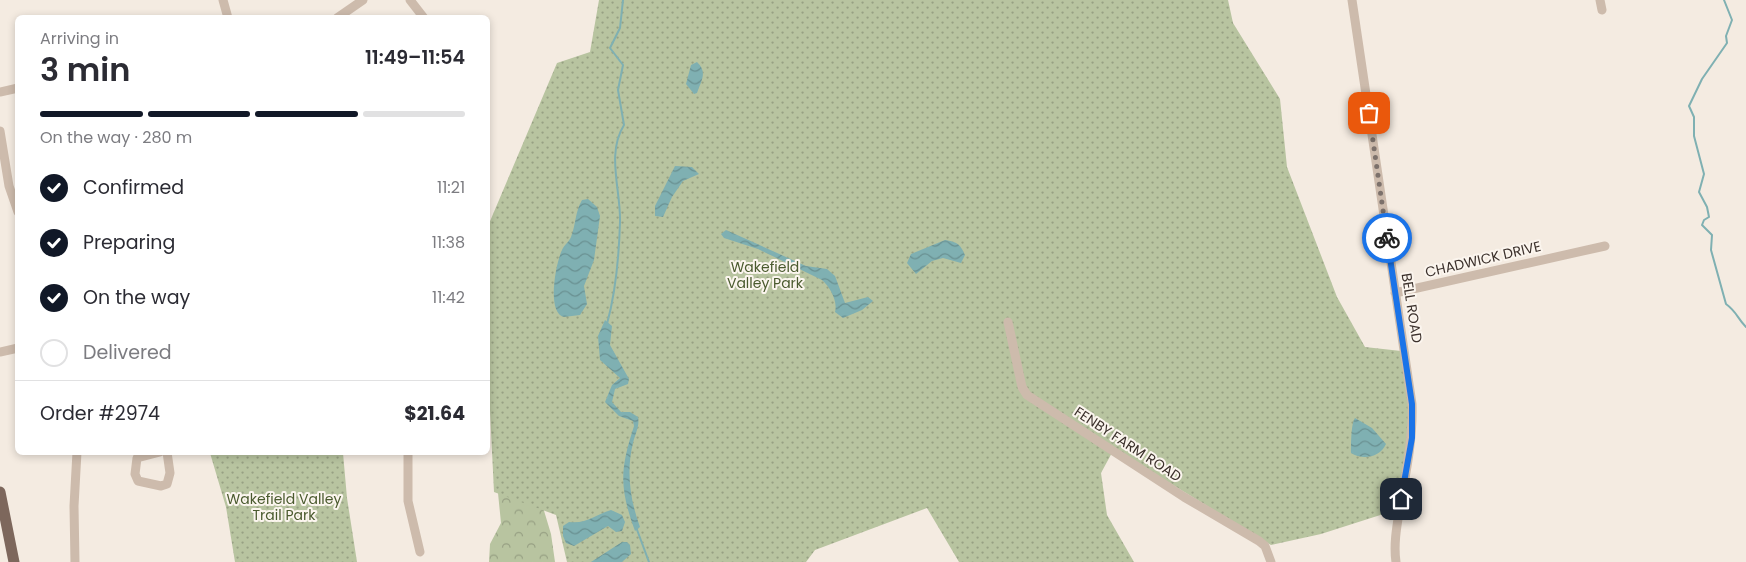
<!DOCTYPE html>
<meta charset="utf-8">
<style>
:root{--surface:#fff;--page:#f2f2f3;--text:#2b2b33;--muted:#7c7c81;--line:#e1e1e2;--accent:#111827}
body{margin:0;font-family:Poppins,sans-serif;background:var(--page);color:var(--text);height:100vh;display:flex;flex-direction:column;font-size:19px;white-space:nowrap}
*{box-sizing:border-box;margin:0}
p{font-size:16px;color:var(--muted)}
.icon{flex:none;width:28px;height:28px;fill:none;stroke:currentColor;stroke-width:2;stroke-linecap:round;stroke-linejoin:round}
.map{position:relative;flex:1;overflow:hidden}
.drawer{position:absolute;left:15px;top:15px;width:475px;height:440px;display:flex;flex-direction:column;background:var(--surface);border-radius:8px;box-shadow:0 2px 8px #0003}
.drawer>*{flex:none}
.pin{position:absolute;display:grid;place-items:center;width:42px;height:42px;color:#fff;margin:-21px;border-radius:10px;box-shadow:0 2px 8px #0006}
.courier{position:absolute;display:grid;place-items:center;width:50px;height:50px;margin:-25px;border:4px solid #1a73e8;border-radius:50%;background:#fff;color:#222;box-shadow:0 1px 6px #0007}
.head em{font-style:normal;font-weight:600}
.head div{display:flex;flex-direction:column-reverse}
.head{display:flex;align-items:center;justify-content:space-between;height:85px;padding:0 25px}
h1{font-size:32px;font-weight:600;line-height:38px}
.bar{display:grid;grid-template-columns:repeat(4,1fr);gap:8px 5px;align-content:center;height:60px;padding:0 25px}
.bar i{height:6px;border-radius:4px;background:var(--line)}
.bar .on{background:var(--accent)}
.bar p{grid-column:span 4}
.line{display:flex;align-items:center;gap:12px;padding:0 25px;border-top:1px solid var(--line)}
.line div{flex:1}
ol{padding:0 25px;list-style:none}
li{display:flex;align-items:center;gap:15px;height:55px}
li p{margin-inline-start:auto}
li .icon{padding:5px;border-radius:50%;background:var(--accent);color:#fff;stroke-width:4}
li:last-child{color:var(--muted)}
li i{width:28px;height:28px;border:2px solid var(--line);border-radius:50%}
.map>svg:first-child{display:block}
.forest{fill:url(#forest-crowns)}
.park{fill:url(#park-dots)}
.water{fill:url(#water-waves)}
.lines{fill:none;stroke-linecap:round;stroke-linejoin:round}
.stream{stroke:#7fb0b2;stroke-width:2}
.minor{stroke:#cdbbac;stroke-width:9}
.major{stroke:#7d675c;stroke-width:11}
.done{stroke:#7c716b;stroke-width:5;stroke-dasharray:0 9}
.route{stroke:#1a73e8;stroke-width:6}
.labels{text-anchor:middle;stroke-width:4;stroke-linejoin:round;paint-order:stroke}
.street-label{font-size:14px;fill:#3b302b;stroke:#fbf5ee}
.park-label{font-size:14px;fill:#4a5a2e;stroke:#fbf5ee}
</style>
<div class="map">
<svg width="1746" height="562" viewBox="0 0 1746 562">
<defs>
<pattern id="forest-crowns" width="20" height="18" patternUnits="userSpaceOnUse" patternTransform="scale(1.25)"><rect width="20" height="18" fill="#b8c4a0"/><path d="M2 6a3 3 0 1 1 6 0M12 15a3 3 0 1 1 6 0" fill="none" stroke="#97a083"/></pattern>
<pattern id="park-dots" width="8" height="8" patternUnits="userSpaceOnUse" patternTransform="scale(1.25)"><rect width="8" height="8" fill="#b8c4a0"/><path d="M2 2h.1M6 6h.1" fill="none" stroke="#97a083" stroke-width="1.8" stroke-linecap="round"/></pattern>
<pattern id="water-waves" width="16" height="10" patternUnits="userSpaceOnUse" patternTransform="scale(1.25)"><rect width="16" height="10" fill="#7fb0b2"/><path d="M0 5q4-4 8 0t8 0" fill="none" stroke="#699091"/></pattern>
</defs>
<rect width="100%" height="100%" fill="#f4ebe1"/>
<!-- forest -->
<path class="forest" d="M497,483L542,504L551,534L555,562H489L490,544L501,523Z"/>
<!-- park -->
<path class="park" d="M599,0H1228L1233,23L1280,99L1287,167L1337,297L1365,347L1401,351L1409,409L1408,437L1396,510L1321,534L1271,545L1114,449L1101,473L1107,515L1134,562H959L927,508L815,550L806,562H567L556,515L494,492L488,370V226L557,63L590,52Z
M210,453H343L347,498L357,562H235L226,507Z"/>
<!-- water -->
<path class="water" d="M697,62C708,72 701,81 697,93L694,94L686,84L691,65Z
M675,166L692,167L699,174L683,181L672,197L663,217L655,216V206Z
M588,199L597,207L600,216L594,260L584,286L587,304L580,315L564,317C546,313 556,262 562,250C564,245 569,242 571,237C576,224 575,212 582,200Z
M726,230L806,266L827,269L835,276L845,303L868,297L873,301L862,310L843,318L835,312C838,301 830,287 822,280L758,249L724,238L721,234Z
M945,240C956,242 960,243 965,255L961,263L943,258L932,261L916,274L907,263L911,254Z
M605,320L612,326L610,345L629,379L628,384L615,389L612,402L621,412H630L638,417C640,426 635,434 633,443C626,471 630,500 640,527L635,531C619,487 620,470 634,426L633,421L619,416L605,402L612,385L620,378L600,360L598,336Z
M1355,418L1372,428L1386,444C1380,458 1362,460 1351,453C1351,445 1351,423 1355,418Z
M611,510L622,515L625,522L622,531L616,532L608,526L574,546L566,543L563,536V526L569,522C587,524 595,515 611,510Z
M622,542H627L630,545L631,554L622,562H591Z"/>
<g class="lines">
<!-- stream -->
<path class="stream" d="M1724,0L1732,20L1726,36L1727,43L1702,79L1689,106L1694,117V136L1704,174L1699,192L1707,207L1709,217L1704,220L1702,225L1712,235L1711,250L1726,304C1737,312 1737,318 1746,327
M607,324C616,291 619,257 620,222C621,190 606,154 624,125L618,90L623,65L610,48L620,28L623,0
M636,527L649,562"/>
<!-- minor -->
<path class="minor" d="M223,0L228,18
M410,0L424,18
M1352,0L1412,404C1413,437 1407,468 1401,500C1398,520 1393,542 1396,562
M1600,0L1602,10
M337,18L363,0
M0,92L18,88
M0,131L9,186L18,212
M1395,293L1605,246
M1008,322L1022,387L1027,395L1184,497L1259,541L1265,546L1271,562
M0,352L18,348
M160,452L137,458L135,474L138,481L161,486L167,484L170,473L167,452
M408,452V501L420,552
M75,562L74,506L77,452"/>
<!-- major -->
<path class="major" d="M0,492L14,562"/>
</g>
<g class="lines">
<!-- done -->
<path class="done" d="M1369,113L1387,238"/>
<!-- route -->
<path class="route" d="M1387,238L1412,404V438L1401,499"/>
</g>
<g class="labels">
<!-- street labels -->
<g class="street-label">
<text transform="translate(1483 259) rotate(-13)" y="5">CHADWICK DRIVE</text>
<text transform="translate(1412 308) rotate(81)" y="5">BELL ROAD</text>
<text transform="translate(1128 444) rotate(33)" y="5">FENBY FARM ROAD</text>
</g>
<!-- park labels -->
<g class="park-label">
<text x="765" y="272">Wakefield<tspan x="765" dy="16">Valley Park</tspan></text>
<text x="284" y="504">Wakefield Valley<tspan x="284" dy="16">Trail Park</tspan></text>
</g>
</g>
</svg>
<div class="pin" style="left:1369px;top:113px;background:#ea580c"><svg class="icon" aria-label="bag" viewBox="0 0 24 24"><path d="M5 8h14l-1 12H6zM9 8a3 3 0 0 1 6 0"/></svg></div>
<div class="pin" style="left:1401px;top:499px;background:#1f2937"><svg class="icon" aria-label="home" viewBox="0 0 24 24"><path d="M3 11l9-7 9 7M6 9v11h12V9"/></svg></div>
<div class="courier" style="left:1387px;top:238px"><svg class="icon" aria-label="bike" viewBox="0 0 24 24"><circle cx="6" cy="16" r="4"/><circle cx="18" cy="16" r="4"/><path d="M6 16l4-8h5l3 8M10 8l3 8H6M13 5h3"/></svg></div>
<section class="drawer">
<div class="head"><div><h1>3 min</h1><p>Arriving in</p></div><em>11:49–11:54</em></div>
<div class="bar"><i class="on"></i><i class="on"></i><i class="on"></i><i></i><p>On the way · 280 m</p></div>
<ol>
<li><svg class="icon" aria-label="check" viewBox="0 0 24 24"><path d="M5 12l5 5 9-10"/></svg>Confirmed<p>11:21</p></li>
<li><svg class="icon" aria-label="check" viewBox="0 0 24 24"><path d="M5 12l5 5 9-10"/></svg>Preparing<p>11:38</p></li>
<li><svg class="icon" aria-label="check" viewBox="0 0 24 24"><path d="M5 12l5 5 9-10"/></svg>On the way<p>11:42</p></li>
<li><i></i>Delivered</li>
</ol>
<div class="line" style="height:65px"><div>Order #2974</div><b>$21.64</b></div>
</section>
</div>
